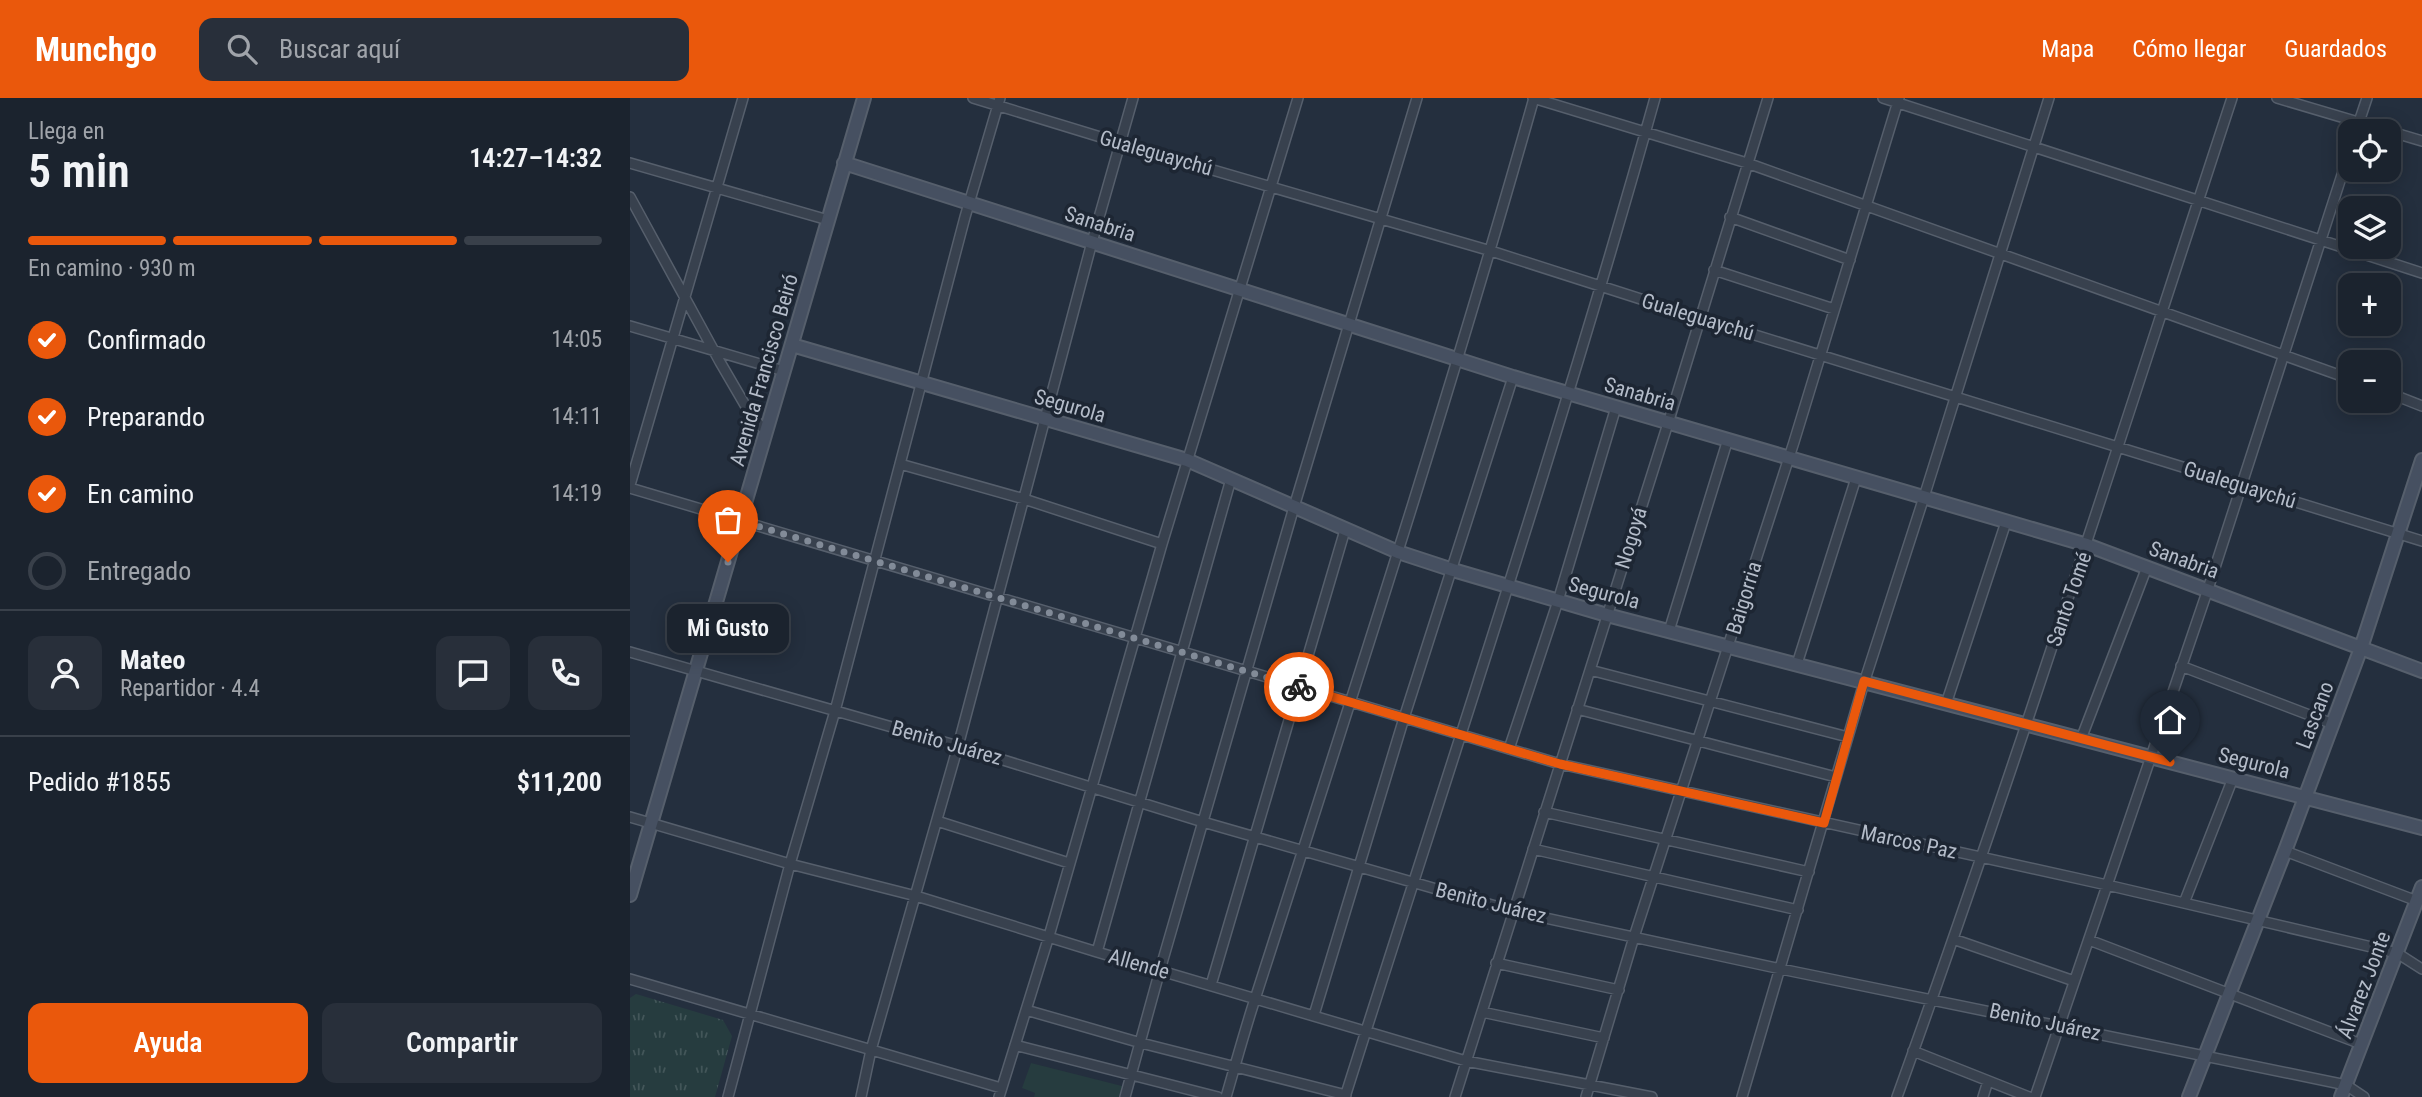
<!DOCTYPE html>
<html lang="es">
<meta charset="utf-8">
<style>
:root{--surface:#1b232e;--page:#282f3a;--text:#f1f3f6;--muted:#a0a4aa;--line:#39404a;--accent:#ea580c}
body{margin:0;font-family:"Roboto Condensed",sans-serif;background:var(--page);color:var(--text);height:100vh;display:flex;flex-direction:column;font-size:26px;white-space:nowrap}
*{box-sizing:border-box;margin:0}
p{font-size:23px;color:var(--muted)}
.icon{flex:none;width:38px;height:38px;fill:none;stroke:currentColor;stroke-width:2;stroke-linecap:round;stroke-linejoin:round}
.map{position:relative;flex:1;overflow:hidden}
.side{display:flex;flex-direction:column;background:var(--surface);width:630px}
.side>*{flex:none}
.buttons{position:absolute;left:1708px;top:21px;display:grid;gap:14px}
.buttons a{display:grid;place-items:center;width:63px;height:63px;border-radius:14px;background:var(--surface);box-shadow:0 4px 18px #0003,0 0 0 2px var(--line);font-size:35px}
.pin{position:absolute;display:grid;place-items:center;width:60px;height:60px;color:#fff;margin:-72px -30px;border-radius:50% 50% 50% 0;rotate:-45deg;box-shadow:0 0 7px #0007}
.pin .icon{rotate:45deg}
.courier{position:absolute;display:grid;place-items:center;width:70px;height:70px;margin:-35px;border:5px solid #ea580c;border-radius:50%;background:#fff;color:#222;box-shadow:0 2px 9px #0007}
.bubble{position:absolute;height:49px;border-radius:14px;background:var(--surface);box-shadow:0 4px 18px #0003,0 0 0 2px var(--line);font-size:23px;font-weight:600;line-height:49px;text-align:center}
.head em{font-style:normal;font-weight:600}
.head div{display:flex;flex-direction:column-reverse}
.head{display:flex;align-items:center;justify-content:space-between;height:119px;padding:0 28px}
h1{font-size:46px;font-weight:600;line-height:52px}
.bar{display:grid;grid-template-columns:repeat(4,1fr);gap:10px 7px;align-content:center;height:84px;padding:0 28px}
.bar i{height:9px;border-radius:5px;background:var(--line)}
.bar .selected{background:var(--accent)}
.bar p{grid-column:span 4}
.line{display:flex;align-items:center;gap:18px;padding:0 28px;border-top:2px solid var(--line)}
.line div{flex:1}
.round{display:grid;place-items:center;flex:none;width:74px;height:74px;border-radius:14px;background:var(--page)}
ol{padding:0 28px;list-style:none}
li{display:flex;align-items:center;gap:21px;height:77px}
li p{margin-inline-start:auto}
li .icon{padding:7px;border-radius:50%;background:var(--accent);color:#fff;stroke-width:4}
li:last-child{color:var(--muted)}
li i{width:38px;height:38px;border:4px solid var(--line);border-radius:50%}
.cta{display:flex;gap:14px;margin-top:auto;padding:14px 28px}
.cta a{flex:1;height:80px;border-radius:14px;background:var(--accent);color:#fff;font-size:28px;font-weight:600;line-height:80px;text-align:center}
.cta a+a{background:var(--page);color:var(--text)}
header{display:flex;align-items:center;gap:42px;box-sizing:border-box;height:98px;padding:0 35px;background:var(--accent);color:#fff}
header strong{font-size:33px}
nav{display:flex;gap:38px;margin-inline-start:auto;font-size:24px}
.search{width:490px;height:63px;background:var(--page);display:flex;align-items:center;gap:18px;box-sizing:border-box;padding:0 24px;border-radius:14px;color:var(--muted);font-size:26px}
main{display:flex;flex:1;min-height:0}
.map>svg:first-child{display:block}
.park{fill:url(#park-tufts)}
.pitch{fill:#263c3f}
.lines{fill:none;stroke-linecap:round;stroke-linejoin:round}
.street-casing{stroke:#565f6c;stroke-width:12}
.secondary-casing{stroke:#565f6c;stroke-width:16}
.street{stroke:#38414e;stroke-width:9}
.secondary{stroke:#465061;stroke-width:12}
.done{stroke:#828b98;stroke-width:7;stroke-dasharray:0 12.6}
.route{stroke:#ea580c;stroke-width:9}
.labels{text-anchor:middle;stroke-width:7;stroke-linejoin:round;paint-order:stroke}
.street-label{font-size:21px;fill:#b4bcc9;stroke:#1d2633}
</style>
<header>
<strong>Munchgo</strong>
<div class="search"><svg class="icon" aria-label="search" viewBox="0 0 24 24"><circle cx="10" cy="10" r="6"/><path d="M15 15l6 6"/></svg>Buscar aquí</div>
<nav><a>Mapa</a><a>Cómo llegar</a><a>Guardados</a></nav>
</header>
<main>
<section class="side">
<div class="head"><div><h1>5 min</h1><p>Llega en</p></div><em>14:27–14:32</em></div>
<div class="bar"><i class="selected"></i><i class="selected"></i><i class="selected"></i><i></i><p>En camino · 930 m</p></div>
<ol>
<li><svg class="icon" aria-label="check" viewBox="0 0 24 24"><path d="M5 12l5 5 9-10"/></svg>Confirmado<p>14:05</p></li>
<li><svg class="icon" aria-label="check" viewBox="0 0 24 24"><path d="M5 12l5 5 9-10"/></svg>Preparando<p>14:11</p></li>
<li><svg class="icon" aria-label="check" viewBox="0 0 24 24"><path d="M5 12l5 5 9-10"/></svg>En camino<p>14:19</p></li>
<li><i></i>Entregado</li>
</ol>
<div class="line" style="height:126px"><a class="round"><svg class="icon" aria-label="person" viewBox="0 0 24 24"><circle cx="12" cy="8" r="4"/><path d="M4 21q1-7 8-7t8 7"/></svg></a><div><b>Mateo</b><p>Repartidor · 4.4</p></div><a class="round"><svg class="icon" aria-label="chat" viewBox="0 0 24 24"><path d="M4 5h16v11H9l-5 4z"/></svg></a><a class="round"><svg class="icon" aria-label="phone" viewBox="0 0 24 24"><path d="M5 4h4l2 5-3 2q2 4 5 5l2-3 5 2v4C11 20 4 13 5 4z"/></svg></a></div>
<div class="line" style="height:91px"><div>Pedido #1855</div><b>$11,200</b></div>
<div class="cta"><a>Ayuda</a><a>Compartir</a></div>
</section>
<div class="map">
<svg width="1792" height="999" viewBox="0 0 1792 999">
<defs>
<pattern id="park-tufts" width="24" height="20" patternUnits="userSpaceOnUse" patternTransform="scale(1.75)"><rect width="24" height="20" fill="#263c3f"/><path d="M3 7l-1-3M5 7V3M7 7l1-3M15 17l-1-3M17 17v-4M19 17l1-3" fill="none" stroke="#435659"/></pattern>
</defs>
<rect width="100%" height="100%" fill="#242f3e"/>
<!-- park -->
<path class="park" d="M6,896L93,922L102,938L85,999H0V900Z"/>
<!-- pitch -->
<path class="pitch" d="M401,965L492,988L489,999H404L405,995L392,990Z"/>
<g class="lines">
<!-- street casing -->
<g class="street-casing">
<path id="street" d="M343,0L490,45L861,153L1070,220L1792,443
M903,0L1117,65L1720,281
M1253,0L1792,175
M1647,0L1792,43
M1726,33L1737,0
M0,65L198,122
M0,99L90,264L122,319L136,333
M1100,119L1220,162
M1084,172L1204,211
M0,228L154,273
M1759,295L1792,308
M270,366L394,401L532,446
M0,387L113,0
M0,390L930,666L1477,787L1767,855L1792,871
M1039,533L1098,341
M0,554L328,648L573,724L883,813L1151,871L1716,987L1734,999
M1167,566L1226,380
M1551,568L1703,626
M960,572L1218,639
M1316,606L1376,424
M947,611L1206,679
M1451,641L1517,469
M879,651L928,503L986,309
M914,714L1179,774
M0,719L160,766L286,798L467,854L836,963L1022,999
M307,723L439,765
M903,751L1168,812
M1655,753L1787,803
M1554,805L1603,680
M1323,841L1444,883
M1459,842L1731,946
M467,854L601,381
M866,865L989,892
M0,881L371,990
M581,887L715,432
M396,912L511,945L716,997
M852,914L974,940
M684,917L774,620L883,279
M385,947L588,999
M1283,953L1399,999
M98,999L160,766L205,613L335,119L370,0
M231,999L241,952L328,648L462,144L503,0
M369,999L419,838L532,446L668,0
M495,999L530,872L664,409L787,0
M596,999C606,965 615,931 626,898C722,599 819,301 904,0
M715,999C820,667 931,336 1025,0
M825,999L1040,319L1138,0
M956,999L1004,839L1164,344L1269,0
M1112,999L1233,588L1294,399L1419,0
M1267,999C1386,669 1492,334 1602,0
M1353,999L1358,983
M1405,999L1578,491L1720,52"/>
</g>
<!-- secondary casing -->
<g class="secondary-casing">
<path id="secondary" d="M214,65L883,279L1457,447L1792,573
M162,247L557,362L768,454L823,472L977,517L1792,730
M0,797L234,0
M1559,999L1655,753L1731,550L1792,362
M1711,999L1792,789"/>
</g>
<!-- street -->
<use href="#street" class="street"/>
<!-- secondary -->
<use href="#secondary" class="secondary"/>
</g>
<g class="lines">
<!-- done -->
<path class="done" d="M98,464L110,423L669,589"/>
<!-- route -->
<path class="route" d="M669,589L930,666L1194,725L1234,583L1540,664"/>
</g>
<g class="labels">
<!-- street labels -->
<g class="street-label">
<text transform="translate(526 55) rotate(16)" y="7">Gualeguaychú</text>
<text transform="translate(470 126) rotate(18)" y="7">Sanabria</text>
<text transform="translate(1068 219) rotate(17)" y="7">Gualeguaychú</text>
<text transform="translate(134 272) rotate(-74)" y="7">Avenida Francisco Beiró</text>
<text transform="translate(1010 296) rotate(16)" y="7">Sanabria</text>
<text transform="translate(440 308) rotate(16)" y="7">Segurola</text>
<text transform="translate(1610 387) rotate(17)" y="7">Gualeguaychú</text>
<text transform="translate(1001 440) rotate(-73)" y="7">Nogoyá</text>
<text transform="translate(1554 462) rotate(20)" y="7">Sanabria</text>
<text transform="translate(974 495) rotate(15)" y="7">Segurola</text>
<text transform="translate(1114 500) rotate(-73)" y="7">Baigorria</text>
<text transform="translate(1439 501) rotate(-71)" y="7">Santo Tomé</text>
<text transform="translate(1685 617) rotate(-69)" y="7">Lascano</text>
<text transform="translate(317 645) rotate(16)" y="7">Benito Juárez</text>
<text transform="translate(1624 665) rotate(14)" y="7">Segurola</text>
<text transform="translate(1279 744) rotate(12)" y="7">Marcos Paz</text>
<text transform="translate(861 805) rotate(14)" y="7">Benito Juárez</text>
<text transform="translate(509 866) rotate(16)" y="7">Allende</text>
<text transform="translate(1734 887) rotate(-69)" y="7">Álvarez Jonte</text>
<text transform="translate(1415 924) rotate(12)" y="7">Benito Juárez</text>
</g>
</g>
</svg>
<div class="buttons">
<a><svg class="icon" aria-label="locate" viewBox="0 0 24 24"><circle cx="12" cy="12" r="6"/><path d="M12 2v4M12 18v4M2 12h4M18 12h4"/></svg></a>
<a><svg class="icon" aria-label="layers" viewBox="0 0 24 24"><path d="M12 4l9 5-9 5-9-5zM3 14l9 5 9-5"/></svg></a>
<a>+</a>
<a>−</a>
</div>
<div class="pin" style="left:98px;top:464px;background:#ea580c"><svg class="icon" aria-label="bag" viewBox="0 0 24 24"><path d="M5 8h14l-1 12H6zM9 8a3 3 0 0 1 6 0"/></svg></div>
<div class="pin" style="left:1540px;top:664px;background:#1f2937"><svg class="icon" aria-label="home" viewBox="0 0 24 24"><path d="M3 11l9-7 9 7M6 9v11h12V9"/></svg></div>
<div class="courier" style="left:669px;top:589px"><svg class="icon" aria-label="bike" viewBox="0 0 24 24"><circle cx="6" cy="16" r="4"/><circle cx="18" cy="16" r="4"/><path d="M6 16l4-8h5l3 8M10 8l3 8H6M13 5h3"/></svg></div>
<div class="bubble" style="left:37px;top:506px;width:122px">Mi Gusto</div>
</div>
</main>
